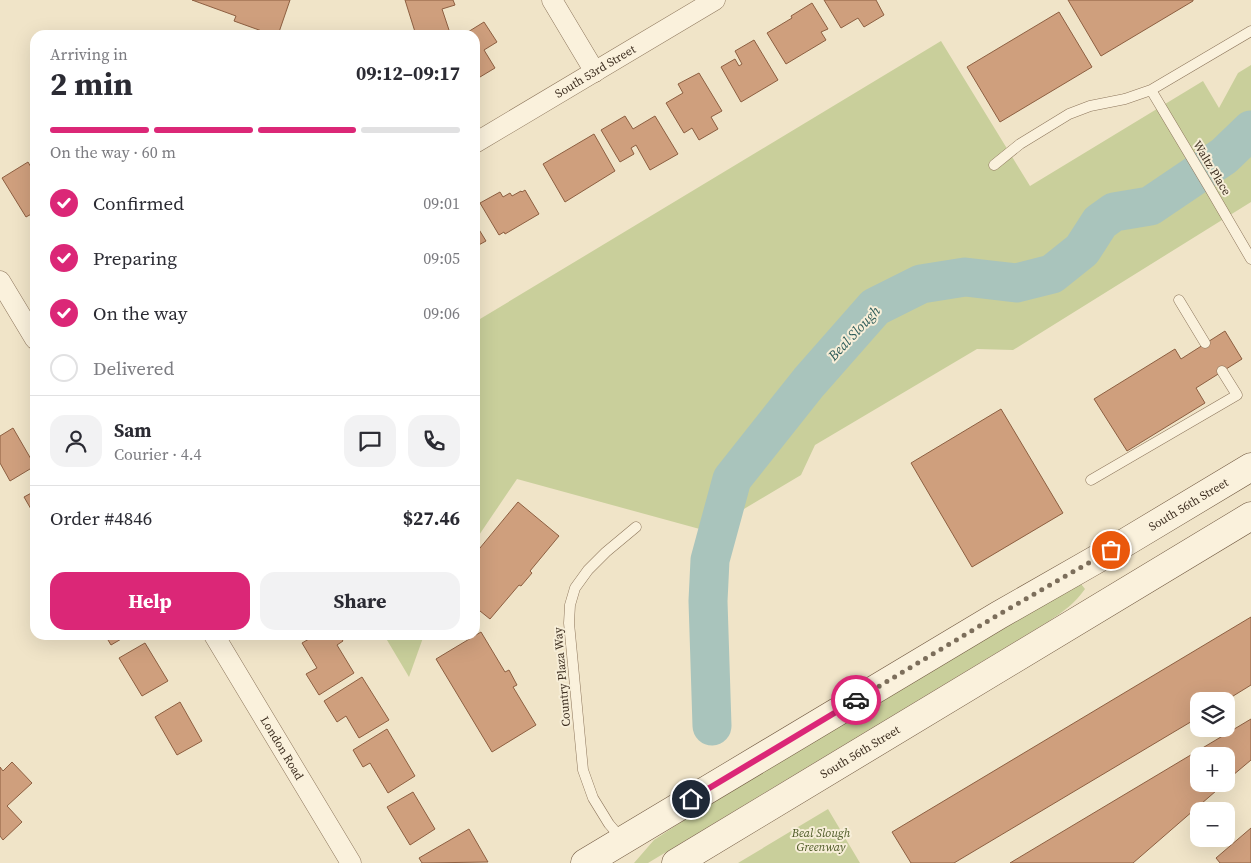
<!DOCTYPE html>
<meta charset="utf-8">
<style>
:root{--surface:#fff;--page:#f2f2f3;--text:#2b2b33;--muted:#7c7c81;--line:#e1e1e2;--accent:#db2777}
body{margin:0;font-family:"Source Serif 4",serif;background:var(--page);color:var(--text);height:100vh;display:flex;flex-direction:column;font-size:19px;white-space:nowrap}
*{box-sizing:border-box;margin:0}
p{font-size:16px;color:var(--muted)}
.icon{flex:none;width:28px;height:28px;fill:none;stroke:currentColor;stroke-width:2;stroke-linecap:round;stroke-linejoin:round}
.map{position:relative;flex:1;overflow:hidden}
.side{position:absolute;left:30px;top:30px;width:450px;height:610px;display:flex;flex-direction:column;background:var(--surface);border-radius:15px;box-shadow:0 5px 20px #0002}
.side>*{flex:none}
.buttons{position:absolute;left:1190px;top:692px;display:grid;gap:10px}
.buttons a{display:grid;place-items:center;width:45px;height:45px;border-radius:10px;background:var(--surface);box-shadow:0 5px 20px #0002;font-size:25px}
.pin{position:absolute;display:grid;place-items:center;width:42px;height:42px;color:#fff;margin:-21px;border:2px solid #fff;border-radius:50%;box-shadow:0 1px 5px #0007}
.courier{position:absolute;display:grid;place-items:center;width:50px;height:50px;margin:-25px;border:4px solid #db2777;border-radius:50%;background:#fff;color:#222;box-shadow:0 1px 6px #0007}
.head em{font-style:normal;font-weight:700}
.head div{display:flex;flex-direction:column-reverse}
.head{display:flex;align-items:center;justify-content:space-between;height:85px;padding:0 20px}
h1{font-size:32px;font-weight:700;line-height:38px}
.bar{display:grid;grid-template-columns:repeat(4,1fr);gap:8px 5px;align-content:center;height:60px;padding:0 20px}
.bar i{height:6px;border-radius:4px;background:var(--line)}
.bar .active{background:var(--accent)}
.bar p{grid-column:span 4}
.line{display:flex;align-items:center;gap:12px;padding:0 20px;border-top:1px solid var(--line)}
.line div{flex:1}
.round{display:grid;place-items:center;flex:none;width:52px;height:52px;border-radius:15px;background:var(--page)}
ol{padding:0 20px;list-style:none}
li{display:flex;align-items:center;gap:15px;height:55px}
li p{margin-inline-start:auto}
li .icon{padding:5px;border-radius:50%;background:var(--accent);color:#fff;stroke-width:4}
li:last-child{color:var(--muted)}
li i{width:28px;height:28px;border:2px solid var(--line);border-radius:50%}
.primary-button{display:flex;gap:10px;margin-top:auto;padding:10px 20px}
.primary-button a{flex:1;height:58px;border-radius:15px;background:var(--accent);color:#fff;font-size:20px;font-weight:700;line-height:58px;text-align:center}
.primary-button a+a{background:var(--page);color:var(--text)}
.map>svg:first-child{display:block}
.green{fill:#c9cf9b}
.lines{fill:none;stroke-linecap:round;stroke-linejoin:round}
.river{stroke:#a9c4bc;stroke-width:39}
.building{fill:#cf9f7d;stroke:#8d5f41}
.service-casing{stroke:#8d765c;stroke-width:11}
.minor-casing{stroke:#8d765c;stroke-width:21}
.secondary-casing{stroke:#6f573f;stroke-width:29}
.service{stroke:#faf1dc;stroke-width:10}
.minor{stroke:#faf1dc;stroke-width:20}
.secondary{stroke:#faf1dc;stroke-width:28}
.done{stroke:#7c6e5b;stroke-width:5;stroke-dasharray:0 9}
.route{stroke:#db2777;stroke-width:6}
.labels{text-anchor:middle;stroke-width:4;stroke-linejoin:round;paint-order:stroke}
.street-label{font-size:12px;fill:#3d2e20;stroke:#f7eed8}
.park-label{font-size:12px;font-style:italic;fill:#4d5a26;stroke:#f7eed8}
.water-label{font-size:14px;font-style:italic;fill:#2f5d5a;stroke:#f7eed8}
</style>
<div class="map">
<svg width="1251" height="863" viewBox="0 0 1251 863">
<rect width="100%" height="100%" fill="#f0e4c8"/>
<!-- green -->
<path class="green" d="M941,41L1030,186L1203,81L1219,108L1238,73L1251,65V202L1013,350L977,349L815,445L801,475L707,531L517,479L475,541V322Z
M1081,584L1085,589C1075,603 1063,612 1049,621L648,863H634L654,840L695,813L1006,624Z
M384,635H424L409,677Z
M828,809L860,863H738Z"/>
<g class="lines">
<!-- river -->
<path class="river" d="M712,726L708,601L710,560L732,479L809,382L875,307L921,284L965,277L1016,283L1052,274L1082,250L1100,222L1114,212L1150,206L1224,156L1251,130"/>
</g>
<!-- building -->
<path class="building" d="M192,0H290L278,35H273L234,21L236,16Z
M405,0H453L455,5L442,9L450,33L444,35H416Z
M824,0H876L884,15L864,27L858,18L841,28Z
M1068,0H1193V1L1101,56Z
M812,3L828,29L821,32L826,40L786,64L767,33L792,18L791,16Z
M1059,12L1092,67L1000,122L967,67Z
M484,22L497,42L484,50L495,68L475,80V35H463Z
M754,40L778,80L741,102L721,67L735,59L739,66L742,64L735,51Z
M699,73L722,111L711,117L718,129L699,140L692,128L684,133L666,103L683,93L678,84Z
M625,116L633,129L655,116L678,154L650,170L636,145L631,148L634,154L620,162L601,130Z
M594,134L615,171L565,202L543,164Z
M28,162L35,174V212L26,217L2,178Z
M525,190L539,214L505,234L504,232L499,235L480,203L500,192L503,197L510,193L512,196L521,191L522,192Z
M475,223L486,241L475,247Z
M1225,331L1242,359L1196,388L1205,403L1127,451L1094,399L1175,349L1181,359Z
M1001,409L1063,513L972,567L911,463Z
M13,428L35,466L10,481L0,463V436Z
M35,491V516L24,497Z
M518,502L559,536L530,571L532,573L521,586L519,585L490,619L475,607V554Z
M1251,617V685L1225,701H1199V717L954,863H911L892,832Z
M481,632L505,672L509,670L517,685L513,687L536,725L492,752L436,659Z
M105,635H128L111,645Z
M316,635H339L343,641L337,645L354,673L319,695L306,674L317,668L302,643Z
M145,643L168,681L142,696L119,658Z
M362,677L389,720L359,738L346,716L337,722L324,701Z
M180,702L202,741L177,755L155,717Z
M1251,719V760L1226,781V756H1199V784H1224L1133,863H1010Z
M387,729L415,776L388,793L370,763L363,767L353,750Z
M12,762L32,783L7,806L22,822L3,840L0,836V767L3,771Z
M413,792L435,829L410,845L387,807Z
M1251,828V863H1220L1216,858Z
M469,829L488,862L422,863L419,858Z"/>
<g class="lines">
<!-- service casing -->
<g class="service-casing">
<path id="service" d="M1151,90L1209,187L1251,259
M994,165L1020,144L1069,114L1090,106L1125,99L1151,90L1251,31
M1179,300L1205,343
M1091,480L1237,395L1222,371
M622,839L609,824L593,798L583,770L569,623L570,605L575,588L588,570L606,552L636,527"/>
</g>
<!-- minor casing -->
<g class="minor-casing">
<g id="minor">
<path d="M552,0L595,72"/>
<path id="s1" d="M475,143L715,0"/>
<path d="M0,281L35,339"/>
<path id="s2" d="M214,635L351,863"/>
</g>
</g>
<!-- secondary casing -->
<g class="secondary-casing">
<g id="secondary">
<path id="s3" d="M585,863L999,615L1111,551L1251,467"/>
<path id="s4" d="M676,863L1251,516"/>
</g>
</g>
<!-- service -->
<use href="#service" class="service"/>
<!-- minor -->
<use href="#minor" class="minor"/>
<!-- secondary -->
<use href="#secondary" class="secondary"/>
</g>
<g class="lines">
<!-- done -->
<path class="done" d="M856,700L998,615L1111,550"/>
<!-- route -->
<path class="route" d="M691,799L856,700"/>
</g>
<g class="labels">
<!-- street labels -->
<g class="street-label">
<text dy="4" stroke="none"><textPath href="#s1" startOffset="140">South 53rd Street</textPath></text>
<text transform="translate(1212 168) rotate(59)" y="4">Waltz Place</text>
<text dy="4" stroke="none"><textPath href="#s3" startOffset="702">South 56th Street</textPath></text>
<text transform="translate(562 677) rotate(-95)" y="4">Country Plaza Way</text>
<text dy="4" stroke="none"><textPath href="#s2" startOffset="132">London Road</textPath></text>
<text dy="4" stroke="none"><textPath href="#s4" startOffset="215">South 56th Street</textPath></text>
</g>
<!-- park labels -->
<g class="park-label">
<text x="821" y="837">Beal Slough<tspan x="821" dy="14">Greenway</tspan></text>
</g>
<!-- water labels -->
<g class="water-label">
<text transform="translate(854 333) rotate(-47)" y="5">Beal Slough</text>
</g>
</g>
</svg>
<div class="buttons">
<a><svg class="icon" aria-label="layers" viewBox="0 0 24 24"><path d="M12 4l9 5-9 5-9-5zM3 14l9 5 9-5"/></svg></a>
<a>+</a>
<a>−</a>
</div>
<div class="pin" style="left:1111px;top:550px;background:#ea580c"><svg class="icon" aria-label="bag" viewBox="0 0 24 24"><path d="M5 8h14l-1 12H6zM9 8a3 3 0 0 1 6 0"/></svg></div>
<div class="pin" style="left:691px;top:799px;background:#1f2937"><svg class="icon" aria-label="home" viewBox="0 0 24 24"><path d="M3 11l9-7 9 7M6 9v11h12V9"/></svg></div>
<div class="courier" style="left:856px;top:700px"><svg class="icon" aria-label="car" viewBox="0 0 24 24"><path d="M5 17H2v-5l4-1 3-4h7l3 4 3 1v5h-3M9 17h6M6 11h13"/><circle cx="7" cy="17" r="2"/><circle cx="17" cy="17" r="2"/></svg></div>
<section class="side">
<div class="head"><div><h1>2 min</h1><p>Arriving in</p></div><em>09:12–09:17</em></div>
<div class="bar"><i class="active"></i><i class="active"></i><i class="active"></i><i></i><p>On the way · 60 m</p></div>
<ol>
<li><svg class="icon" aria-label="check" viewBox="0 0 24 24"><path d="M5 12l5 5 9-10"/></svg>Confirmed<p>09:01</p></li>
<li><svg class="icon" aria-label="check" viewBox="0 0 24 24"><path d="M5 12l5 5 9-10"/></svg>Preparing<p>09:05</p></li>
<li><svg class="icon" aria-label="check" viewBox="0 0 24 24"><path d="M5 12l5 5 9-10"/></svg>On the way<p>09:06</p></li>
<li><i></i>Delivered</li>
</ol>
<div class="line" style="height:90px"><a class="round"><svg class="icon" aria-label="person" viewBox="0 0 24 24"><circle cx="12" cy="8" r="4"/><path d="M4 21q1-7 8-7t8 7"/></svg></a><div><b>Sam</b><p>Courier · 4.4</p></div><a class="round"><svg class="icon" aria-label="chat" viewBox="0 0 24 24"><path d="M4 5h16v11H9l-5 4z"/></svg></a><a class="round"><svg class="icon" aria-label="phone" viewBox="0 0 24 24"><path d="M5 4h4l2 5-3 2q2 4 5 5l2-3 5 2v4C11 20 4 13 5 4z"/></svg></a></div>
<div class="line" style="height:65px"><div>Order #4846</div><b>$27.46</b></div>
<div class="primary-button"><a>Help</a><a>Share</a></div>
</section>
</div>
